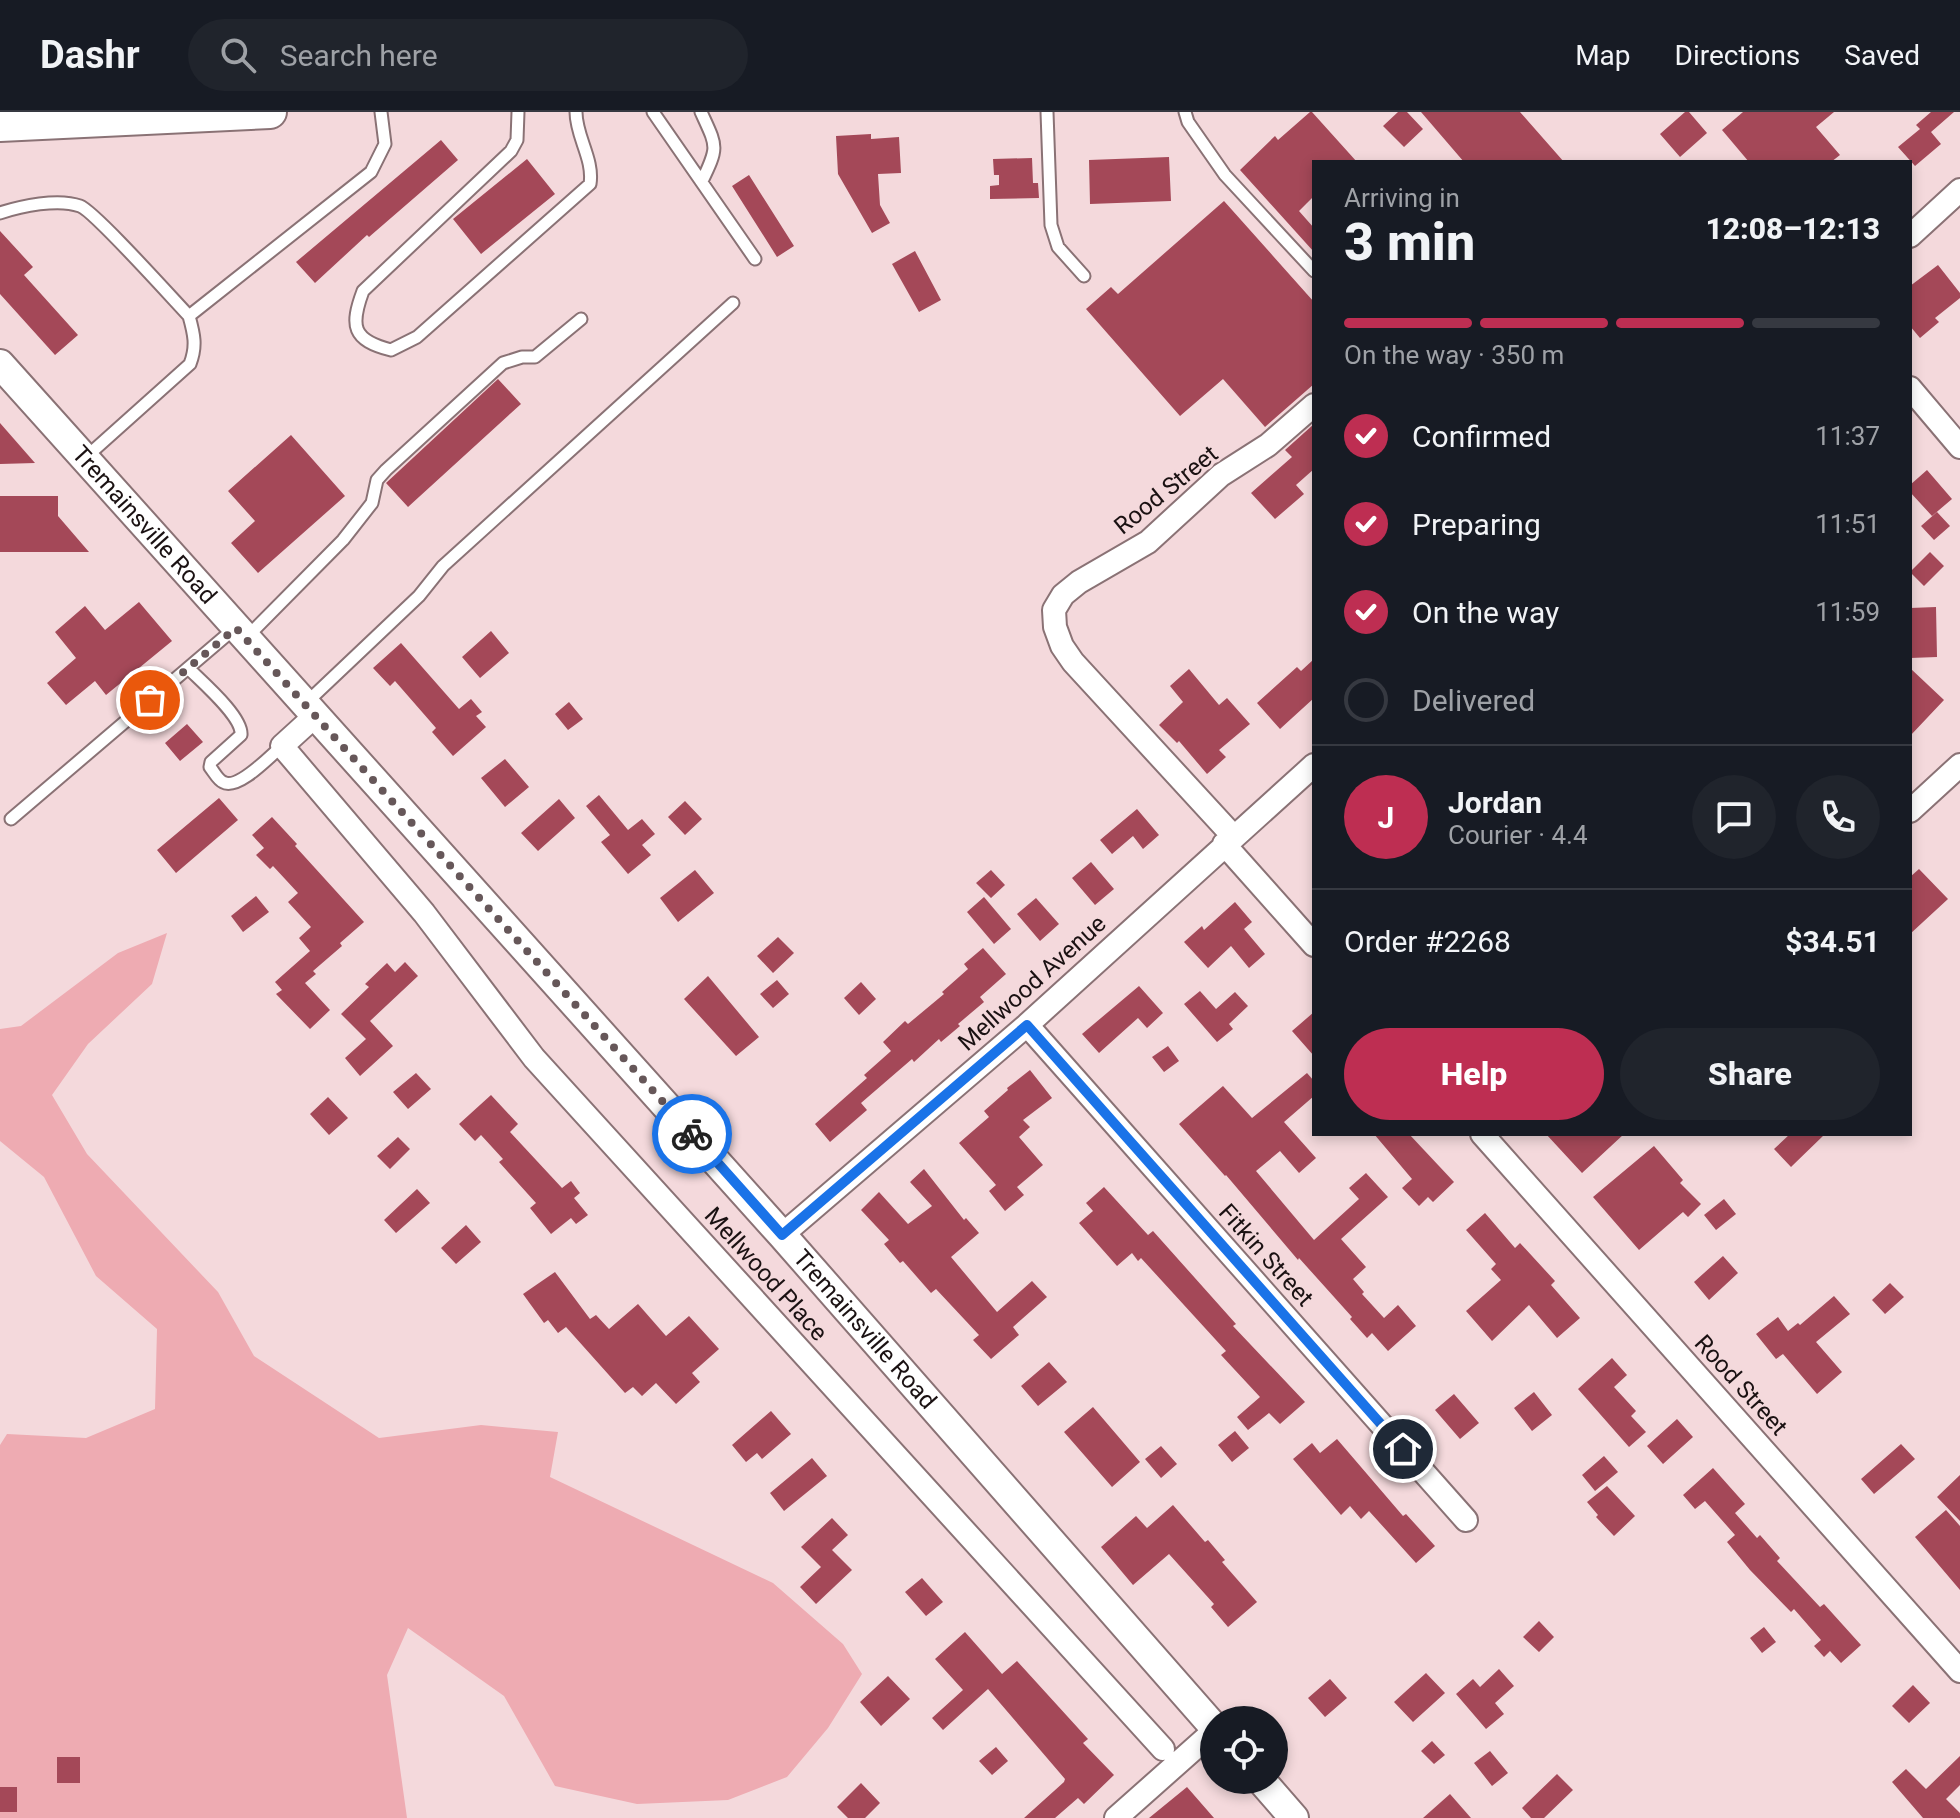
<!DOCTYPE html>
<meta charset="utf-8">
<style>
:root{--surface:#171b24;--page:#20242c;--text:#f1f3f6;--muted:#9ea1a6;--line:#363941;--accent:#be2e52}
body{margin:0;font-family:Roboto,sans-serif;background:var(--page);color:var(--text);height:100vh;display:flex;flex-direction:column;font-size:30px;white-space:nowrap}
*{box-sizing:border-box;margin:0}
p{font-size:26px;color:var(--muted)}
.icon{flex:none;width:44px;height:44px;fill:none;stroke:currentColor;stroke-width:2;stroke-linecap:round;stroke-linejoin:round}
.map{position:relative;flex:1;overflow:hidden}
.details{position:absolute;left:1312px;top:48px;width:600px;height:976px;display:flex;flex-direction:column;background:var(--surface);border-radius:0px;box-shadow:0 4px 12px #0003}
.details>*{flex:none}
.fabs{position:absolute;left:1200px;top:1594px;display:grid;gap:16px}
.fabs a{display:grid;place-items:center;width:88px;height:88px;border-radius:50%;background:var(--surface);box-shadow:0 4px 12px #0003;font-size:40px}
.pin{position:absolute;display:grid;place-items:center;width:68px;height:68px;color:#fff;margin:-34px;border:4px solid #fff;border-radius:50%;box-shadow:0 2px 8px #0007}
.courier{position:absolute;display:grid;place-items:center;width:80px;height:80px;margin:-40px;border:6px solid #1a73e8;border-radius:50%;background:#fff;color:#222;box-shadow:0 2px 10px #0007}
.head em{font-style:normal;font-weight:800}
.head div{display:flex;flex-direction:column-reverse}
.head{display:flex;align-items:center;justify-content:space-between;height:136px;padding:0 32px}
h1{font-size:52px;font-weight:800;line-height:60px}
.bar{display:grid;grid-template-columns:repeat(4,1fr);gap:12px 8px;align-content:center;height:96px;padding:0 32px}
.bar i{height:10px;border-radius:6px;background:var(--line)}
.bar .selected{background:var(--accent)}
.bar p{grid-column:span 4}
.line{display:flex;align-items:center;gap:20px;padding:0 32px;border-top:2px solid var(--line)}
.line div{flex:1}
.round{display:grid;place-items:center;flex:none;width:84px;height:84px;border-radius:42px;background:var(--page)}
ol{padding:0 32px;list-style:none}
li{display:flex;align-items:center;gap:24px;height:88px}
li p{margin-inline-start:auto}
li .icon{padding:8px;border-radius:50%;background:var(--accent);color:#fff;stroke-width:4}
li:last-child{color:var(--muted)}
li i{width:44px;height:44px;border:4px solid var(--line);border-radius:50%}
.primary-button{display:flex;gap:16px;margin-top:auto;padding:16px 32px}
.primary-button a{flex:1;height:92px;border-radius:48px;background:var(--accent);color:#fff;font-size:32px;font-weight:800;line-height:92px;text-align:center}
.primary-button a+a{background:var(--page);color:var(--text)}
header{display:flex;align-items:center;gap:48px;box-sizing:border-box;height:112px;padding:0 40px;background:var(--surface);border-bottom:2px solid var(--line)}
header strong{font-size:38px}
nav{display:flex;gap:44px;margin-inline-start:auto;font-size:28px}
.search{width:560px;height:72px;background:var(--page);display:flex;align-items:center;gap:20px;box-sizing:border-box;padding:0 28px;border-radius:44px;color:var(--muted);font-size:30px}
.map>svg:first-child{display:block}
.green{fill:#eeabb2}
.building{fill:#a44858}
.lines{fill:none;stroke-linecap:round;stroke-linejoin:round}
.service-casing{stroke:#8a7275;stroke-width:15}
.minor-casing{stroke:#8a7275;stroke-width:26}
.tertiary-casing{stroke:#8a7275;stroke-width:32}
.secondary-casing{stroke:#8a7275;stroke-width:36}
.service{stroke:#fff;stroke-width:11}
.minor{stroke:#fff;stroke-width:22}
.tertiary{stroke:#fff;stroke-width:28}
.secondary{stroke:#fff;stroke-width:32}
.done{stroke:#665759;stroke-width:8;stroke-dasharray:0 14.4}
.route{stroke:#1a73e8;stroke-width:10}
.labels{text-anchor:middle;stroke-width:6;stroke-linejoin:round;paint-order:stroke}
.street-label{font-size:24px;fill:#1a1112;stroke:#f4d9dc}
</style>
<header>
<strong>Dashr</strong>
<div class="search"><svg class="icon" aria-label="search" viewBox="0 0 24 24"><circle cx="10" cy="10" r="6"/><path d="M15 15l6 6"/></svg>Search here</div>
<nav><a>Map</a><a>Directions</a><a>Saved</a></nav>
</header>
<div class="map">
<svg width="1960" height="1706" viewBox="0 0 1960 1706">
<rect width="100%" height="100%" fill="#f4d9dc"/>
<!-- green -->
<path class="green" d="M167,821L152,872L88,932L52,983L87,1042L218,1180L254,1244L379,1326L481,1313L558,1320L550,1365L773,1471L843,1532L862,1562L828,1616L787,1665L728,1688L637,1692L555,1674L504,1584L408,1516L387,1563L407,1706H0V1333L7,1322L86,1326L155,1297L157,1217L96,1164L44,1065L0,1029V917L21,914L118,841Z"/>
<!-- building -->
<path class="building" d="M1310,0H1312L1357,50H1314V84L1299,99L1314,116V140L1240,58L1275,24L1278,28Z
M1398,0H1407L1423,17L1404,35L1383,14Z
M1421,0H1520L1564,50H1464Z
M1685,0H1689L1707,21L1680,45L1660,22Z
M1743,0H1834L1816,15L1840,43L1831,50H1749L1722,18Z
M1931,0H1954L1931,20L1941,32L1915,54L1898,35L1920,17L1916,13Z
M871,22V27L899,25L901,61L878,62L880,93L890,111L872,121L838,62L836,24Z
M441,28L458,48L369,125L367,123L315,171L296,150Z
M1169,45L1171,89L1090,92L1089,48Z
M1032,46L1033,71H1038L1039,86L990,87V74L999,73V63H994L993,47Z
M527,47L555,82L481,142L453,107Z
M749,63L794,134L777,145L732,74Z
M1224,89L1314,190V272L1265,315L1223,267L1180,304L1086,197L1111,175L1118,182Z
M0,119L33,155L24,163L78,223L55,243L0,182Z
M915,139L941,188L919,200L892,152Z
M1938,153L1960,181V186L1935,206L1939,210L1920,226L1910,214V174Z
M498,267L521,292L408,395L386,371Z
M0,311L35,351L0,352Z
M1314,312V357L1296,373L1304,382L1275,407L1251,381L1292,345L1285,338Z
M291,323L345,384L258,461L231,431L255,409L228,379Z
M1927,358L1952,387L1932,404L1910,380V373Z
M0,384H58V404L89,440H0Z
M1937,400L1950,414L1934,428L1921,414Z
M1930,440L1944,454L1924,474L1910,460Z
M139,490L172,529L106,583L95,569L66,593L47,571L76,546L55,520L85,494L105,518Z
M1936,495L1937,545L1910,546V496Z
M491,519L509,541L480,566L462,545Z
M401,531L459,597L471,587L482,600L476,604L486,615L453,644L432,620L436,616L395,569L390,574L373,556Z
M1314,547V586L1280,617L1257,591L1297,555L1301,559Z
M1910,556L1944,588L1910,624Z
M1189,557L1219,593L1227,586L1250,612L1219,638L1226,645L1207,662L1179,629L1177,631L1159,613L1183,590L1170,574Z
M569,590L583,607L568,618L555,602Z
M187,612L203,630L180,649L165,631Z
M505,647L529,675L505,695L481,666Z
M599,683L628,718L642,707L655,722L642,733L651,743L628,762L601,730L610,723L586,694Z
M219,686L238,708L176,761L157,738Z
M559,687L575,706L538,739L521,721Z
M685,689L702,707L685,723L668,705Z
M1137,697L1159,723L1143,737L1133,724L1112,742L1100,728Z
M272,705L297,732L295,734L364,810L340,831L342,834L313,859L316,862L305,871L330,898L310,917L276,882L282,878L275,870L310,839L299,826L311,815L288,790L298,781L273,754L270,757L256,743L264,736L252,723Z
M1091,750L1114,777L1095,793L1072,766Z
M1919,757L1948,787L1910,822V765Z
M695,758L714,781L678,810L660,786Z
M991,758L1005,773L991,786L976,771Z
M256,784L269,800L243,820L231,804Z
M984,785L1011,817L994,832L967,800Z
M1036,786L1059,812L1040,829L1017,802Z
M1235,790L1252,810L1244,817L1265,842L1249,856L1231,834L1208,856L1184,830L1202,814L1204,818Z
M778,825L794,841L773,861L757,844Z
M983,836L1006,862L980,885L984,890L958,912L960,914L941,930L939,927L914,950L912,947L861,991L867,998L830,1030L815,1012L867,966L864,963L891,939L883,930L905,909L908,912L944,882L942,880L968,857L964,852Z
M405,850L418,864L370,909L393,934L360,964L345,946L366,927L341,902L369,875L365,872L387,851L395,860Z
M708,864L759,925L736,944L684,887Z
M777,868L789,882L773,896L760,882Z
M861,870L876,887L859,903L844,886Z
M1139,874L1163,901L1147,916L1138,906L1099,941L1082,922Z
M1200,879L1216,897L1235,880L1248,894L1229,912L1233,917L1217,930L1184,892Z
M1314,900V944L1292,919Z
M1168,934L1179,949L1164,960L1152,945Z
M1030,958L1052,986L1023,1008L1030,1015L1019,1025L1043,1053L1017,1075L1024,1083L1005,1099L989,1079L996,1073L959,1031L989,1005L984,999L1008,978L1007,976Z
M416,961L431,977L408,997L393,980Z
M1307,961L1314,969V984L1284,1010L1316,1046L1299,1061L1280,1039L1256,1059L1314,1128L1359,1087L1349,1076L1366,1061L1388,1085L1341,1127L1366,1155L1353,1167L1364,1180L1362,1182L1384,1206L1398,1193L1416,1214L1388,1239L1372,1221L1367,1226L1350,1207L1352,1205L1299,1146L1298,1148L1226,1063L1225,1064L1179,1012L1223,974L1252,1006Z
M491,983L518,1012L510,1020L562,1076L571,1069L580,1081L574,1086L588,1103L576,1112L571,1106L551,1122L530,1096L536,1091L499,1050L503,1047L481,1023L475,1029L459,1012Z
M328,985L348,1006L329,1023L310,1002Z
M1374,1022H1409L1454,1070L1433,1090L1428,1085L1419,1094L1402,1076L1412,1067Z
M1546,1022H1624L1582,1061Z
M1790,1022H1825L1791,1055L1774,1037Z
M398,1025L410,1037L390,1057L377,1044Z
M1654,1034L1683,1068L1680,1071L1701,1092L1688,1105L1683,1100L1639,1138L1593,1085Z
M924,1057L964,1108L966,1106L979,1121L951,1145L997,1200L1032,1169L1047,1185L1013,1215L1019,1223L991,1247L973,1228L979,1223L936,1177L931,1181L903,1149L900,1151L884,1132L889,1128L861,1098L879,1080L908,1112L932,1094L910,1070Z
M1104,1075L1148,1123L1153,1119L1236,1212L1233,1214L1305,1290L1280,1312L1269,1301L1248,1318L1237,1305L1260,1285L1221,1243L1226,1239L1141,1146L1138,1149L1132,1141L1117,1154L1079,1111L1093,1099L1086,1091Z
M417,1077L430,1091L396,1121L384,1108Z
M1724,1087L1736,1102L1716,1118L1704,1103Z
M1485,1101L1515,1136L1520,1131L1555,1169L1551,1173L1580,1206L1557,1226L1529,1193L1492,1229L1466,1199L1501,1168L1491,1157L1496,1152L1466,1118Z
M466,1113L481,1130L456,1152L441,1136Z
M1723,1144L1738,1161L1709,1188L1694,1170Z
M555,1160L590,1207L596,1203L609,1217L638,1192L666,1224L689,1204L719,1237L692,1261L700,1270L676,1292L656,1271L642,1284L633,1275L625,1281L566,1215L558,1221L548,1208L544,1211L523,1182Z
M1890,1171L1904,1185L1885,1202L1872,1188Z
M1834,1184L1850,1202L1816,1230L1842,1260L1817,1282L1783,1242L1776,1247L1756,1222L1778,1205L1788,1219L1798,1211L1800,1213Z
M1612,1246L1627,1263L1614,1275L1636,1299L1631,1304L1646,1320L1629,1335L1578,1277Z
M1049,1250L1067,1270L1038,1294L1021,1274Z
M1534,1280L1552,1303L1532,1319L1514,1296Z
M1454,1282L1479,1311L1460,1327L1435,1298Z
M1093,1295L1140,1350L1112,1375L1064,1320Z
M771,1299L791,1322L762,1347L757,1341L746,1350L732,1333Z
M1677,1307L1693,1325L1663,1352L1647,1334Z
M1235,1319L1249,1336L1232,1350L1218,1333Z
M1337,1327L1403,1404L1406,1402L1435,1434L1416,1451L1369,1399L1361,1407L1350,1394L1341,1403L1293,1347L1312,1331L1320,1341Z
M1901,1332L1915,1347L1874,1382L1861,1367Z
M1161,1334L1177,1352L1161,1366L1145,1347Z
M1604,1344L1618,1360L1595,1379L1582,1363Z
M812,1346L827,1364L784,1399L770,1381Z
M1713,1356L1745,1392L1735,1401L1757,1426L1760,1423L1780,1446L1777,1449L1820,1495L1824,1492L1861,1533L1841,1551L1830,1539L1824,1545L1814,1534L1821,1528L1794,1497L1791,1500L1750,1458L1727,1430L1735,1423L1705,1389L1695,1397L1683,1383Z
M1960,1363V1409L1937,1385Z
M1607,1374L1635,1404L1614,1424L1596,1405L1598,1403L1587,1390Z
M1173,1393L1205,1430L1208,1428L1225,1448L1222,1450L1257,1490L1228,1515L1211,1495L1214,1492L1169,1442L1133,1473L1101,1435L1136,1404L1147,1416Z
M1946,1398L1960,1414V1478L1915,1425Z
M832,1406L848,1423L832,1438L852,1458L816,1492L800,1475L821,1455L801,1435Z
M922,1466L943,1490L926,1504L905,1480Z
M1539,1509L1554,1525L1539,1540L1523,1525Z
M1764,1515L1776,1530L1762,1541L1750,1526Z
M965,1520L1002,1562L1017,1549L1088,1627L1083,1631L1114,1663L1084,1692L1078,1686L1055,1706H1024L1064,1670L1065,1667L988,1577L943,1618L932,1606L963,1578L935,1547Z
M1499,1557L1514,1574L1495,1591L1504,1602L1486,1617L1456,1582L1473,1567L1480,1575Z
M1426,1561L1445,1581L1413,1610L1394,1590Z
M888,1564L910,1587L881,1614L860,1590Z
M1330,1567L1347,1586L1325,1605L1308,1586Z
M1913,1573L1930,1591L1909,1611L1892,1594Z
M1432,1629L1445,1643L1434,1652L1421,1639Z
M996,1635L1008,1649L992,1663L979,1649Z
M1490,1639L1508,1661L1492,1674L1474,1651Z
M1960,1644V1673L1946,1687L1960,1701V1706H1923L1892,1670L1906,1657L1926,1677Z
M57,1645H80V1671H57Z
M1557,1662L1573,1678L1544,1706H1531L1522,1696Z
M861,1671L880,1691L865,1706H848L837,1695Z
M0,1675H17V1700H0Z
M1187,1675L1214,1706H1149Z
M1450,1682L1471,1706H1423Z"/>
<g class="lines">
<!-- service casing -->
<g class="service-casing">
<path id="service" d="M518,0L517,28L511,39L363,179C350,214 352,228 391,238L417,225L590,72C594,47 576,25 576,0
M653,0L755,147
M701,0C717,35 719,34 702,69
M1047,0L1051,113L1058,135L1084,164
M1185,0L1188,10L1225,63L1314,159
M0,101C21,94 58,86 80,94C94,99 172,186 189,204C194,222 197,234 190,252L85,346
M189,204L371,60L385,32L381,0
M246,526L343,428L372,391L377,368L386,358L503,251L522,245H535L581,207
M188,556C202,570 243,605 241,623L211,650L210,655C214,660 218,668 223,670C238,679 271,643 282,634
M305,592L419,484L443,454L733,191
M11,707L235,516"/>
</g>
<!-- minor casing -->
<g class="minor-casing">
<path id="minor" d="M1910,124L1960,78
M1910,276L1960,335
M315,604L282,634L424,801L534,946L1163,1637
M1910,699L1960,653
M1233,724L1073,550L1062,534L1055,515L1054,498L1063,483L1079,470L1148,430L1221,363L1268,333L1314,293
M1224,732L1314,833
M1027,913L1466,1408
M1482,1022L1960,1559
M782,1123L1027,913L1314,653
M1116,1706L1214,1619"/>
</g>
<!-- tertiary casing -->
<g class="tertiary-casing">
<g id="tertiary">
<path id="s1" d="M0,252L782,1123L1214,1615"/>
<path d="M1261,1668L1294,1706"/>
</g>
</g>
<!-- secondary casing -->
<g class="secondary-casing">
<path id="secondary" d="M0,13L270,0"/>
</g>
<!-- service -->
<use href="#service" class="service"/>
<!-- minor -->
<use href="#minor" class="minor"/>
<!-- tertiary -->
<use href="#tertiary" class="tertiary"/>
<!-- secondary -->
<use href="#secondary" class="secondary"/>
</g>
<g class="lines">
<!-- done -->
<path class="done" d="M150,588L236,516L692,1022"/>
<!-- route -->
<path class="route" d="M692,1022L782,1123L1027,913L1403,1337"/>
</g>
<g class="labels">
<!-- street labels -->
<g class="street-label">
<text transform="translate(1166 378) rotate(-39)" y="8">Rood Street</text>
<text dy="8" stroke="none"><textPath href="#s1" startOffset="216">Tremainsville Road</textPath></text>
<text transform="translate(1032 871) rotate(-42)" y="8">Mellwood Avenue</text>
<text transform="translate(1266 1143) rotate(48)" y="8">Fitkin Street</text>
<text transform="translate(766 1162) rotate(48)" y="8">Mellwood Place</text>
<text dy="8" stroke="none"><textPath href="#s1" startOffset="1296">Tremainsville Road</textPath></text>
<text transform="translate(1741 1273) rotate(48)" y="8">Rood Street</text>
</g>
</g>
</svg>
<div class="fabs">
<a><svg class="icon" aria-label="locate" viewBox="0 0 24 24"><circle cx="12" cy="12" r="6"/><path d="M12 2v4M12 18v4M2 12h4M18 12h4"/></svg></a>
</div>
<div class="pin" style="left:150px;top:588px;background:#ea580c"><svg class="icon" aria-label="bag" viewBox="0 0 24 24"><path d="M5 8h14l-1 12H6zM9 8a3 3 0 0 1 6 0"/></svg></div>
<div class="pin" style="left:1403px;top:1337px;background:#1f2937"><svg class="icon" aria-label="home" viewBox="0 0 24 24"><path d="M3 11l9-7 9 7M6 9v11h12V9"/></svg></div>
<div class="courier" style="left:692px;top:1022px"><svg class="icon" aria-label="bike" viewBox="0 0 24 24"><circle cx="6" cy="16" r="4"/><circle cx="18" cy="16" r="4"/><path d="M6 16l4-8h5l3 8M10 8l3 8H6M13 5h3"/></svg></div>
<section class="details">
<div class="head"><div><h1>3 min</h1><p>Arriving in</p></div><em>12:08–12:13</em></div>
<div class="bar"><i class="selected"></i><i class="selected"></i><i class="selected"></i><i></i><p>On the way · 350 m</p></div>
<ol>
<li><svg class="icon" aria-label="check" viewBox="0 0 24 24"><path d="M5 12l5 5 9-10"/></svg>Confirmed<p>11:37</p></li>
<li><svg class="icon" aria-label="check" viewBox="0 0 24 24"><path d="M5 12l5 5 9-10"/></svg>Preparing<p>11:51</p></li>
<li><svg class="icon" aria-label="check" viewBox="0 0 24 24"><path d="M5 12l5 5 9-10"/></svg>On the way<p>11:59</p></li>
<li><i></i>Delivered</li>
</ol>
<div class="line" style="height:144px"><b class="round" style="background:var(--accent);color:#fff">J</b><div><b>Jordan</b><p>Courier · 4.4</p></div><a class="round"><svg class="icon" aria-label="chat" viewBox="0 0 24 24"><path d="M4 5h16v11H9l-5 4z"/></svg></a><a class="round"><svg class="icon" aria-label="phone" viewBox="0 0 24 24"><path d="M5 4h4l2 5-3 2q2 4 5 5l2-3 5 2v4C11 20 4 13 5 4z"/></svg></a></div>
<div class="line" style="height:104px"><div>Order #2268</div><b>$34.51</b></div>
<div class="primary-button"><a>Help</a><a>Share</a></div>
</section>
</div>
